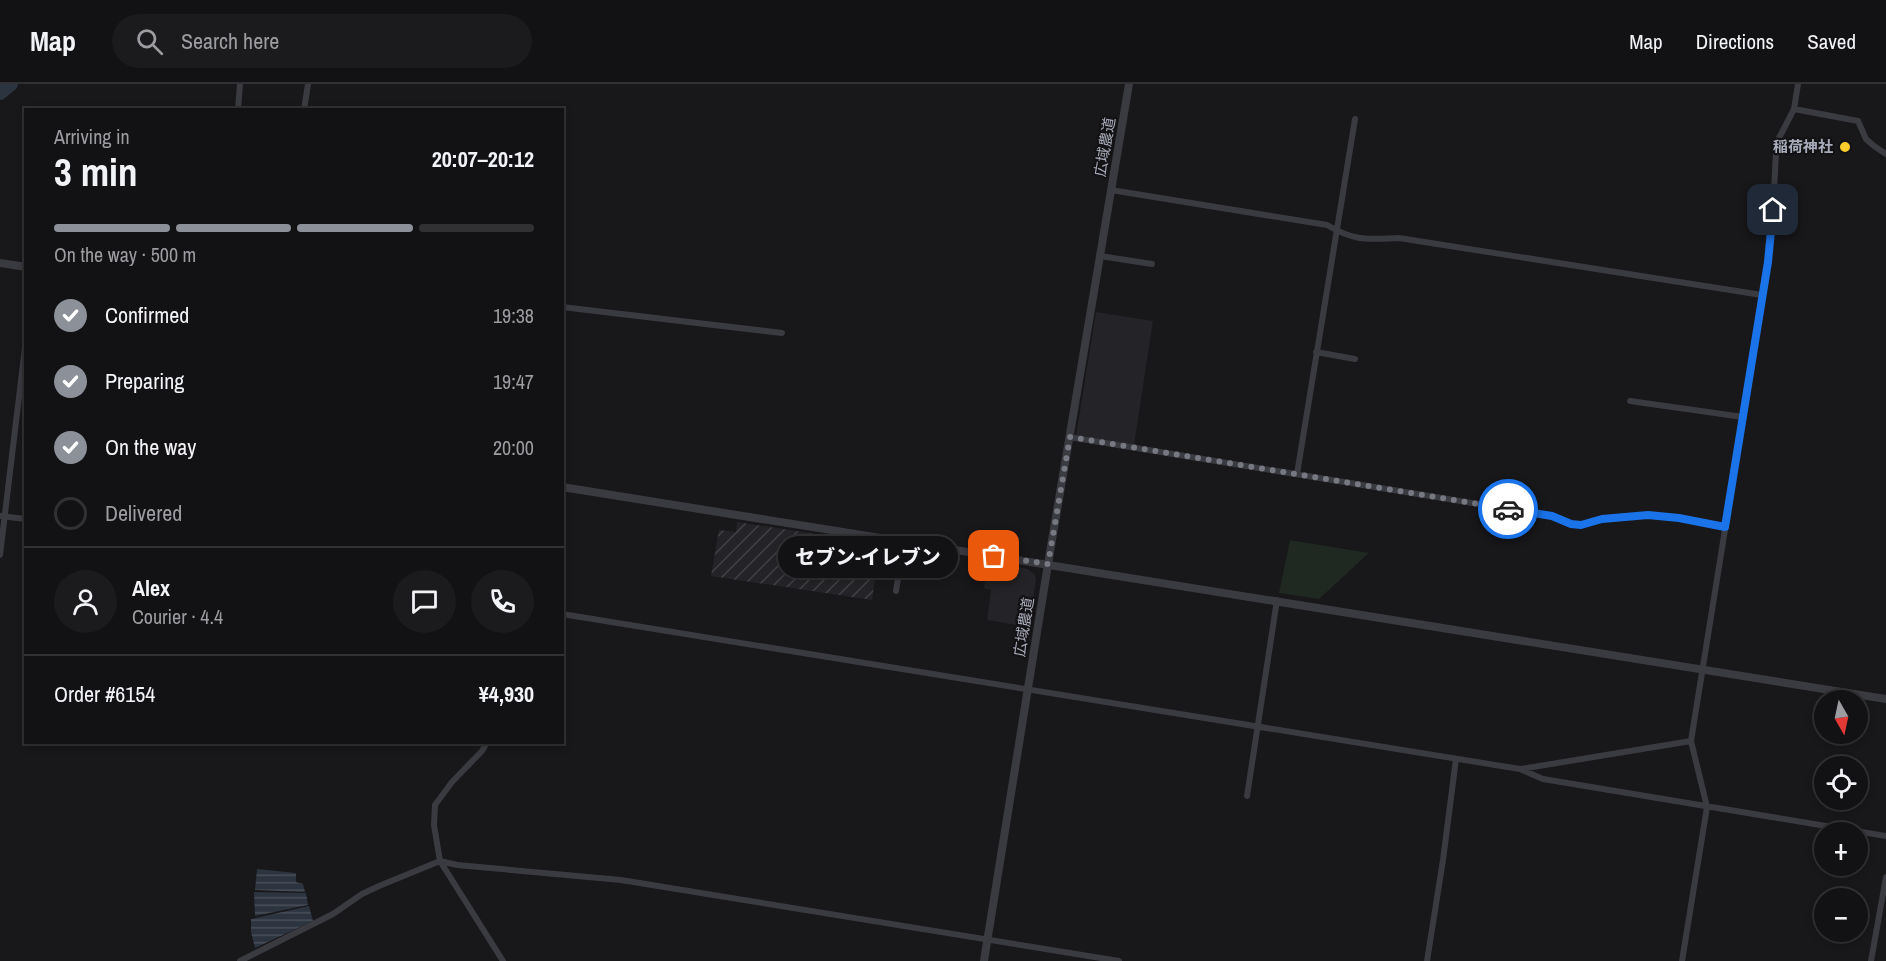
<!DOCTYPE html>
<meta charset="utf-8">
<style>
:root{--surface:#121114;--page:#1b1a1d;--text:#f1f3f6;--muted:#9c9da0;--line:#313134;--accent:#8c9099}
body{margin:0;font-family:"Archivo Narrow","Noto Sans JP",sans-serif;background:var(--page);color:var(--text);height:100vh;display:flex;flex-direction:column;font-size:22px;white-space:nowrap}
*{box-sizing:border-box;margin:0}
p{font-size:20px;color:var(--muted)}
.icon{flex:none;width:33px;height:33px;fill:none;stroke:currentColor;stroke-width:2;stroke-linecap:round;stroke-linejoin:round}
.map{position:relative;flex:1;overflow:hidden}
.side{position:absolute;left:24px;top:24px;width:540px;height:636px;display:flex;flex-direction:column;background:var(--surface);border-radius:0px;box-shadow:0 3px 9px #0003,0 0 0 2px var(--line)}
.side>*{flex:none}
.needle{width:39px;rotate:171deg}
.tools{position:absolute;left:1814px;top:606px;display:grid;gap:12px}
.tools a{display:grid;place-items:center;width:54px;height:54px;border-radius:50%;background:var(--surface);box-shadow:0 3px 9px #0003,0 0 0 2px var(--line);font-size:30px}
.pin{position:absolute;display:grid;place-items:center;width:51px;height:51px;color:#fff;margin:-26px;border-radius:12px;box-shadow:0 3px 9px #0006}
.courier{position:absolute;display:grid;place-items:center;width:60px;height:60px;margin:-30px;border:4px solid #1a73e8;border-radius:50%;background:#fff;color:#222;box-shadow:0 2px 8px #0007}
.bubble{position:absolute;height:42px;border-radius:21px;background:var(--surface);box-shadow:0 3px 9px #0003,0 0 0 2px var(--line);font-size:20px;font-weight:800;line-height:42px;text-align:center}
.summary em{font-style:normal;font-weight:800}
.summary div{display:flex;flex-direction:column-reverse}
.summary{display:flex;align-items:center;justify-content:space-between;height:102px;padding:0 30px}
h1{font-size:39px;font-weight:800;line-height:45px}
.bar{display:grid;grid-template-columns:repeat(4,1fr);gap:9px 6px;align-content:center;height:72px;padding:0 30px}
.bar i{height:8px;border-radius:4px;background:var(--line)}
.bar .selected{background:var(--accent)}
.bar p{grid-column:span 4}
.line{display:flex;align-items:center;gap:15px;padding:0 30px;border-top:2px solid var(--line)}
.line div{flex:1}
.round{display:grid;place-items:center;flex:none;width:63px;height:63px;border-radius:32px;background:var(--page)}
ol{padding:0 30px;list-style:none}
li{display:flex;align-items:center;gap:18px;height:66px}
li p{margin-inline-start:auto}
li .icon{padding:6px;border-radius:50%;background:var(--accent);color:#fff;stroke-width:4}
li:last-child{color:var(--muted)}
li i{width:33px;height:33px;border:3px solid var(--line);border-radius:50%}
header{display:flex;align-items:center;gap:36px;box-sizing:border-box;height:84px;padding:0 30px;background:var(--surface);border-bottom:2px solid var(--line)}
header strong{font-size:28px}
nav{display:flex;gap:33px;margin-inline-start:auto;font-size:21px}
.search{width:420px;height:54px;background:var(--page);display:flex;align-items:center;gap:15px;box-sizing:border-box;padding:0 21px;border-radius:33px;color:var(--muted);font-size:22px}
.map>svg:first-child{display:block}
.built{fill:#242327}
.industrial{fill:url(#industrial-furrows)}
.green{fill:#1f2821}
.water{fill:url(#water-rules)}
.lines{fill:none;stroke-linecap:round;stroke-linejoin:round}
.river{stroke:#2c343f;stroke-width:14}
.minor{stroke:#3a3a41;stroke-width:6}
.tertiary{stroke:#3a3a41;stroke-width:8}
.done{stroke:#767882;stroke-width:6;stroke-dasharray:0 10.8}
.route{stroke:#1a73e8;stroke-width:8}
.poi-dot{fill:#fcce2d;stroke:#131215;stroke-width:2}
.labels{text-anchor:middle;stroke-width:4.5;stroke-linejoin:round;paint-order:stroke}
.street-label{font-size:15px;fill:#a9acba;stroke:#131215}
.poi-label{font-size:15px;font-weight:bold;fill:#a9acba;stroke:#131215;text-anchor:end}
</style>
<header>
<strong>Map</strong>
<div class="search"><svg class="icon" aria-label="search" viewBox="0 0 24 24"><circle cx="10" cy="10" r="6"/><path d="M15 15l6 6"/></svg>Search here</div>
<nav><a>Map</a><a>Directions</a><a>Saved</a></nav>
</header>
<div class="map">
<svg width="1886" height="877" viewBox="0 0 1886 877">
<defs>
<pattern id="industrial-furrows" width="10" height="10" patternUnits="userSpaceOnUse" patternTransform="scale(1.5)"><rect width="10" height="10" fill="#242327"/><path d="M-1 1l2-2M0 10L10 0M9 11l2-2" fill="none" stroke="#414044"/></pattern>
<pattern id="water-rules" width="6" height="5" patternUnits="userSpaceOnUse" patternTransform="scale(1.5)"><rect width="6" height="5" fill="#2c343f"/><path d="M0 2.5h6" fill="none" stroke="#484f59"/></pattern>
</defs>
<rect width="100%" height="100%" fill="#18171a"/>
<!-- built -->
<path class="built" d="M1096,228L1153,237L1134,361L1076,352Z
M987,477L1028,485L1035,491L1036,496L1029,543L987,536L991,506L984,504Z"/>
<!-- industrial -->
<path class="industrial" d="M737,438L880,460L872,516L711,492L719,446L736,448Z"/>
<!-- green -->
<path class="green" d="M1290,456L1369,469L1319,515L1279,509Z"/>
<!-- water -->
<path class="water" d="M257,785L296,789V798L303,800L305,808L255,806Z
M254,808L306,809L308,821L255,832Z
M309,822L313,837L255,864L251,848V835Z"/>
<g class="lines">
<!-- river -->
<path class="river" d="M0,9L11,0"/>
<!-- minor -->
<path class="minor" d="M1794,25L1858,37L1866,55L1874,62L1886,70
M238,26L240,0
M304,26L308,0
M1111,106L1327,141C1356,158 1368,155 1399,154L1762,211
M1100,172L1152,180
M562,223L782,249
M1316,268L1355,275
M1630,317L1743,333
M1069,353L1552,432L1571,440L1581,441L1602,435L1648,431L1679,434L1726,443
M1297,390L1355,35
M0,432L26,435
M0,471L26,255
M896,507L904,457
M562,530L1520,685L1543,695L1886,752
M487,658L482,667L452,698L435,721L434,741L440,777L503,877
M1521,685L1691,657
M1247,712L1277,516
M240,877L333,830L362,810L379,802L440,777L457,781L621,796L1119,877
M1427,877L1443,776L1456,675
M1682,877L1707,723L1691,657L1768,178L1772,145L1776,68L1779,54L1794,25L1798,0
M1871,877L1886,793"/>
<!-- tertiary -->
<path class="tertiary" d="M0,179L26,183
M562,403L1886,615
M984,877L1048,480L1129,0"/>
</g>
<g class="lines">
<!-- done -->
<path class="done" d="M994,472L1048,480L1070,353L1508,425"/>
<!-- route -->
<path class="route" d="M1508,425L1552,432L1571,440L1581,441L1602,435L1648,431L1679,434L1725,443L1768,178L1773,126"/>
</g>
<!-- markers -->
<circle class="poi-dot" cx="1845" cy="63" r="6"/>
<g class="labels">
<!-- street labels -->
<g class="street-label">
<text transform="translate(1105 63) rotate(-80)" y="5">広域農道</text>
<text transform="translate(1024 543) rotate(-81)" y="5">広域農道</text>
</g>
<!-- poi labels -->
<g class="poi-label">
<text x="1833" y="68">稲荷神社</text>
</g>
</g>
</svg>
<div class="tools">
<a><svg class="needle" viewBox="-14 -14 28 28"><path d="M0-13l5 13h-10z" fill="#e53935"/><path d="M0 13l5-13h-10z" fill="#9c9da0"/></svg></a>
<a><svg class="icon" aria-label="locate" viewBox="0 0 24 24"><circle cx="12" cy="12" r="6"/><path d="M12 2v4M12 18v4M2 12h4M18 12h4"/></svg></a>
<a>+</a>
<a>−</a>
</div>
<div class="pin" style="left:994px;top:472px;background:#ea580c"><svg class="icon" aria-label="bag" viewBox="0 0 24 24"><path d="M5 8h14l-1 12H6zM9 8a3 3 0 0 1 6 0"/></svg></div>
<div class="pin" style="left:1773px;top:126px;background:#1f2937"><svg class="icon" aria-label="home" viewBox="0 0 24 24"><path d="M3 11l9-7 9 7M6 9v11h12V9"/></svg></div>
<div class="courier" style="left:1508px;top:425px"><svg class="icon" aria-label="car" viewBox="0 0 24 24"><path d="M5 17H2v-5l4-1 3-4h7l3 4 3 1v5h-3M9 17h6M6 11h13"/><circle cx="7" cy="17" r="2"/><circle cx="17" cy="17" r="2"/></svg></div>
<div class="bubble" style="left:778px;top:452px;width:180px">セブン-イレブン</div>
<section class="side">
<div class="summary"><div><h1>3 min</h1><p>Arriving in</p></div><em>20:07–20:12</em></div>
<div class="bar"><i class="selected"></i><i class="selected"></i><i class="selected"></i><i></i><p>On the way · 500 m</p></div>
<ol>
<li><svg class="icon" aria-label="check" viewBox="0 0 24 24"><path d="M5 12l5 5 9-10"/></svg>Confirmed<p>19:38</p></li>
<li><svg class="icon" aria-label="check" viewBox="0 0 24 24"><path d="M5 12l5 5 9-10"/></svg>Preparing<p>19:47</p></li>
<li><svg class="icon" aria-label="check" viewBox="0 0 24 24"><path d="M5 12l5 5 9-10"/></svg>On the way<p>20:00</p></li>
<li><i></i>Delivered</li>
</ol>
<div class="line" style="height:108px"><a class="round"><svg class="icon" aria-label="person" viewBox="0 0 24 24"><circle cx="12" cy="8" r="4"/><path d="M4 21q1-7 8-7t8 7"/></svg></a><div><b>Alex</b><p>Courier · 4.4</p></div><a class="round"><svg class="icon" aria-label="chat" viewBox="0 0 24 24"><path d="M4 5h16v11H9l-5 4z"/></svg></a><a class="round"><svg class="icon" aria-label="phone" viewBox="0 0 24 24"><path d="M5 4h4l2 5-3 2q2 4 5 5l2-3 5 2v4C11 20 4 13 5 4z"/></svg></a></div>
<div class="line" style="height:78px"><div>Order #6154</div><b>¥4,930</b></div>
</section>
</div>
